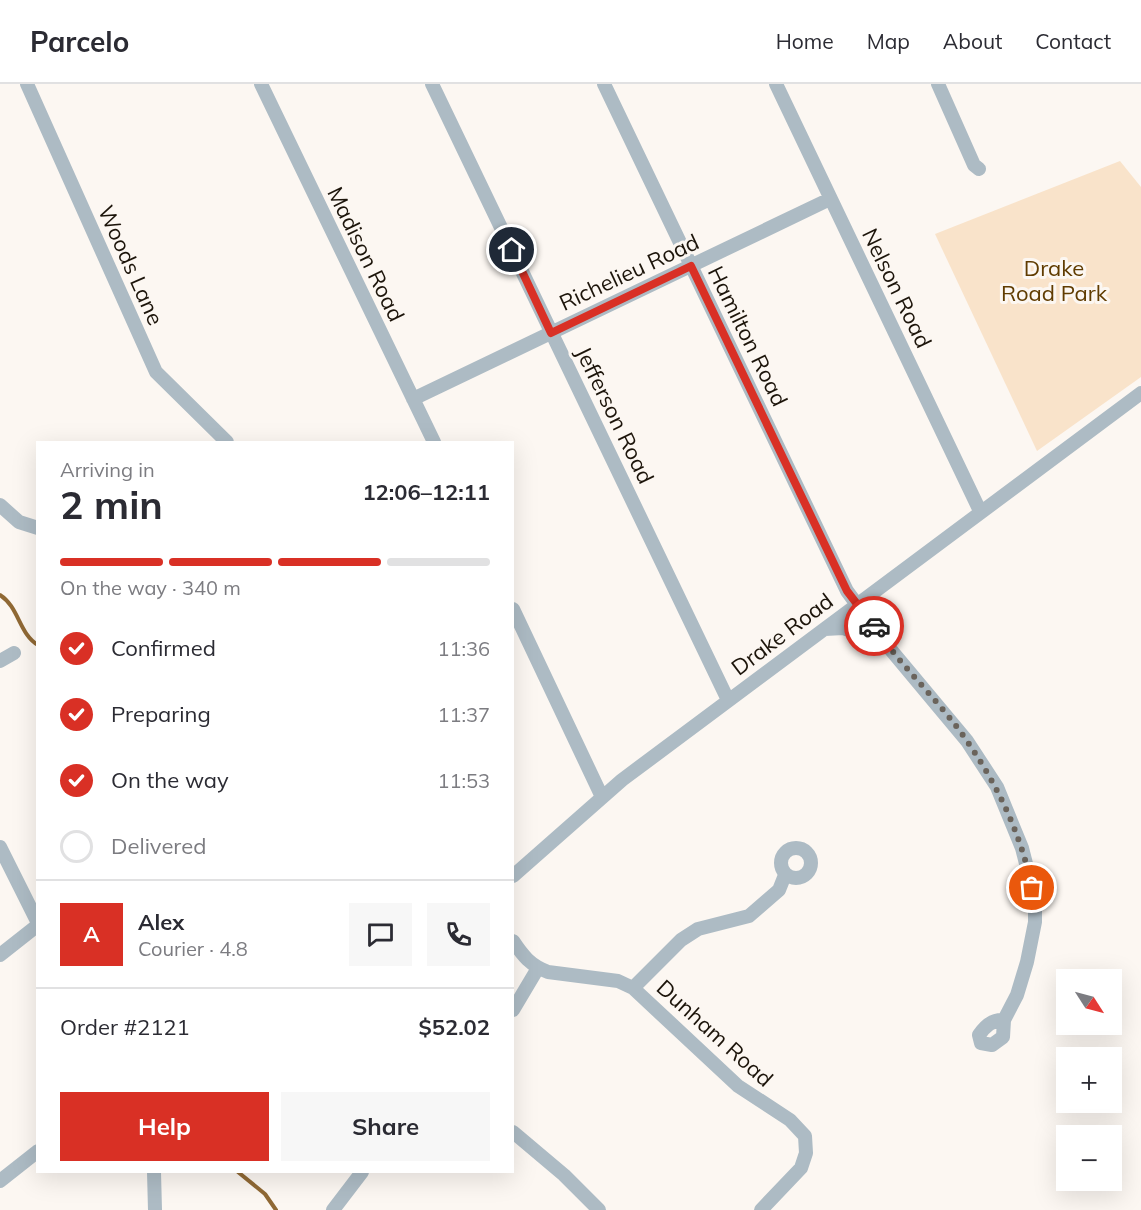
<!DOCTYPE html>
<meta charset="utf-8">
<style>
:root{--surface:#fff;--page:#f7f7f7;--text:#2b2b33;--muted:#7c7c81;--line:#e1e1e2;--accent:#d93025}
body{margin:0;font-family:Mulish,sans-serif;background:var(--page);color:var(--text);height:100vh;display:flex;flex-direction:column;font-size:22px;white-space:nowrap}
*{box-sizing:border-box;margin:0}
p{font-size:20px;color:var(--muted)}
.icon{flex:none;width:33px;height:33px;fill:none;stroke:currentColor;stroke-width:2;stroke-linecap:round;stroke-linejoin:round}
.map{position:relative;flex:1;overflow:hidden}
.drawer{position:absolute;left:36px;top:357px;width:478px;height:732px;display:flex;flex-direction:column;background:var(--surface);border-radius:0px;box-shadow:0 6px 24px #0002}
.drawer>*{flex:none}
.needle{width:39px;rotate:126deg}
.fabs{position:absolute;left:1056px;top:885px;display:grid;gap:12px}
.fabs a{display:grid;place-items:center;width:66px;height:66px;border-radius:0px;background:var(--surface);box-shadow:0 6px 24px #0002;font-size:30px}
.pin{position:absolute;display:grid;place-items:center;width:51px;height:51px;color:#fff;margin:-26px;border:3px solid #fff;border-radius:50%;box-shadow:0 2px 6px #0007}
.courier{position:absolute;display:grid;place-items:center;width:60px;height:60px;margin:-30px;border:4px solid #d93025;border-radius:50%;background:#fff;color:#222;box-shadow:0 2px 8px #0007}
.headline em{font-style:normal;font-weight:700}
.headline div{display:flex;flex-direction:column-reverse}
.headline{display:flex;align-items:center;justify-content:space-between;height:102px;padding:0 24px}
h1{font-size:39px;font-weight:700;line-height:45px}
.bar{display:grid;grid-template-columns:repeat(4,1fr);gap:9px 6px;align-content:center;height:72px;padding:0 24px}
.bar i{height:8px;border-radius:4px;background:var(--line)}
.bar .current{background:var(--accent)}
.bar p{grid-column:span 4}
.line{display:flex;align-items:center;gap:15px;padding:0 24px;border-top:2px solid var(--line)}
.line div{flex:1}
.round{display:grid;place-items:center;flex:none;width:63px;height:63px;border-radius:0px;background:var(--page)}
ol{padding:0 24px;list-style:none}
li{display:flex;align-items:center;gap:18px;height:66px}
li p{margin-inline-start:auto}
li .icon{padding:6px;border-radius:50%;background:var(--accent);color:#fff;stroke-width:4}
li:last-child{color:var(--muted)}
li i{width:33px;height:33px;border:3px solid var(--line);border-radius:50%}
.primary-button{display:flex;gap:12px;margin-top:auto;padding:12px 24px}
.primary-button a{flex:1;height:69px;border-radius:0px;background:var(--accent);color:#fff;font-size:24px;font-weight:700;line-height:69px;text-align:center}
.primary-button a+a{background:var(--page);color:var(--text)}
header{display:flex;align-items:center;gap:36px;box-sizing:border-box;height:84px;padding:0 30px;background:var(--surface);border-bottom:2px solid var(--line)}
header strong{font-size:28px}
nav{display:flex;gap:33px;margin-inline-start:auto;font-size:21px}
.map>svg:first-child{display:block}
.green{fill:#f9e3ca}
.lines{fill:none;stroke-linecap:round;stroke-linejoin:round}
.stream{stroke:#906935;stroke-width:4}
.minor{stroke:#adbbc4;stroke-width:14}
.done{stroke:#6a635b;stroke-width:6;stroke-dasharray:0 10.8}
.route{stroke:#d93025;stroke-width:8}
.labels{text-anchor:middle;stroke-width:6;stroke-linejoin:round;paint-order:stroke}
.street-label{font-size:22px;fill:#1c140a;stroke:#fcf7f2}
.park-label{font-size:22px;fill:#603c01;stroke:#fcf7f2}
</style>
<header>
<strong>Parcelo</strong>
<nav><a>Home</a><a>Map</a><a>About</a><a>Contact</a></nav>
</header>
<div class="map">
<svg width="1141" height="1126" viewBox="0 0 1141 1126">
<rect width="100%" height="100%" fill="#fcf7f2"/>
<!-- green -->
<path class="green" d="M1120,77L1141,103V293L1037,367L935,150Z"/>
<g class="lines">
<!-- stream -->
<path class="stream" d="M0,511C19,523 19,550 38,561
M238,1088L265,1110L276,1126"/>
<!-- minor -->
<path class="minor" d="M27,0L156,288L227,358
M261,0L434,358
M432,0L728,616
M604,0L847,507L886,560L967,657L997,703L1022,764L1035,815V838L1027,878L1017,911L1004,936L1003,953L992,961L981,959L979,951C985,942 993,935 1004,936
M776,0L980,427
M938,0L974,81L979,85
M413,315L830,115
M0,421L19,438L38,444
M513,525L602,713
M825,545L843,544L886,560
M0,577L14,569
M0,763L38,839
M781 779a15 15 0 1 1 30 0a15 15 0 1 1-30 0Z
M513,792L622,696L1141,309
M513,857C523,872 530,881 548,888L618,897L633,904L738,1002L790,1036L805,1052L806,1069L801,1084L761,1126
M0,871L38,841
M633,904L681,856L698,845L749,832L779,806L785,791
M513,926L538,884
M513,1048L564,1091L599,1126
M154,1088L155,1126
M0,1097L38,1067
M333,1126L362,1088"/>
</g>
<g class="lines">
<!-- done -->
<path class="done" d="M874,542C901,583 939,616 967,657C998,702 1021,750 1032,804"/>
<!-- route -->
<path class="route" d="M512,166L551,249L691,182L847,507L874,542"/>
</g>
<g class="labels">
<!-- street labels -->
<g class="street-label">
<text transform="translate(366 170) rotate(64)" y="8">Madison Road</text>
<text transform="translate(131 181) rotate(66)" y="8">Woods Lane</text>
<text transform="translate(629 188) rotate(-25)" y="8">Richelieu Road</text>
<text transform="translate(897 204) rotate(64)" y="8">Nelson Road</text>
<text transform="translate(748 252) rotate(64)" y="8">Hamilton Road</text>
<text transform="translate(615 331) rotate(64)" y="8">Jefferson Road</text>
<text transform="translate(782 550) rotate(-37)" y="8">Drake Road</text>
<text transform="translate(715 949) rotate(42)" y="8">Dunham Road</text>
</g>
<!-- park labels -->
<g class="park-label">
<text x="1054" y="192">Drake<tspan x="1054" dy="25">Road Park</tspan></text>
</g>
</g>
</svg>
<div class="fabs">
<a><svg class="needle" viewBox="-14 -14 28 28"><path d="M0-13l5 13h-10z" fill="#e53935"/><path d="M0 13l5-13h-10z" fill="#7c7c81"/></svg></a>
<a>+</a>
<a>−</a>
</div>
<div class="pin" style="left:1032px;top:804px;background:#ea580c"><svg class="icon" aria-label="bag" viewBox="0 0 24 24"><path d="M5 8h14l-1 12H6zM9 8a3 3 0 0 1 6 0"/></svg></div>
<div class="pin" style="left:512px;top:166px;background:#1f2937"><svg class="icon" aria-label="home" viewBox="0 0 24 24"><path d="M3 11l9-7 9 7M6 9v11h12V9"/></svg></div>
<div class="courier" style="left:874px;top:542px"><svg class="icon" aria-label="car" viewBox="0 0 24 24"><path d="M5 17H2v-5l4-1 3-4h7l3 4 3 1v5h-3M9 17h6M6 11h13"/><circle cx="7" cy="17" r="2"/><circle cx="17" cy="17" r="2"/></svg></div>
<section class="drawer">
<div class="headline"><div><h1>2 min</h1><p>Arriving in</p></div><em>12:06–12:11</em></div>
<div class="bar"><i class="current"></i><i class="current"></i><i class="current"></i><i></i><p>On the way · 340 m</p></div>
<ol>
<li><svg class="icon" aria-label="check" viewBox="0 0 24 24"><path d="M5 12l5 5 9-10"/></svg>Confirmed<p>11:36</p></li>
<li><svg class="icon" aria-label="check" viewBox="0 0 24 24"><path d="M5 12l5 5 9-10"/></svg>Preparing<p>11:37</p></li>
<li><svg class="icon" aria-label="check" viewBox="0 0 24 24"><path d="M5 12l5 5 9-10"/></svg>On the way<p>11:53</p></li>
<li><i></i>Delivered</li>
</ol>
<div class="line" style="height:108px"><b class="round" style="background:var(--accent);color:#fff">A</b><div><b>Alex</b><p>Courier · 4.8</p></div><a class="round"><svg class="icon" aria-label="chat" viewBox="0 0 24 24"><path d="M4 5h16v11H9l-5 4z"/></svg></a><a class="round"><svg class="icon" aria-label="phone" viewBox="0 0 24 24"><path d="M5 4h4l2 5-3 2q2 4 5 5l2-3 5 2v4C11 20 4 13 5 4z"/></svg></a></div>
<div class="line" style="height:78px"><div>Order #2121</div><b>$52.02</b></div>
<div class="primary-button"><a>Help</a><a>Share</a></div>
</section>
</div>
